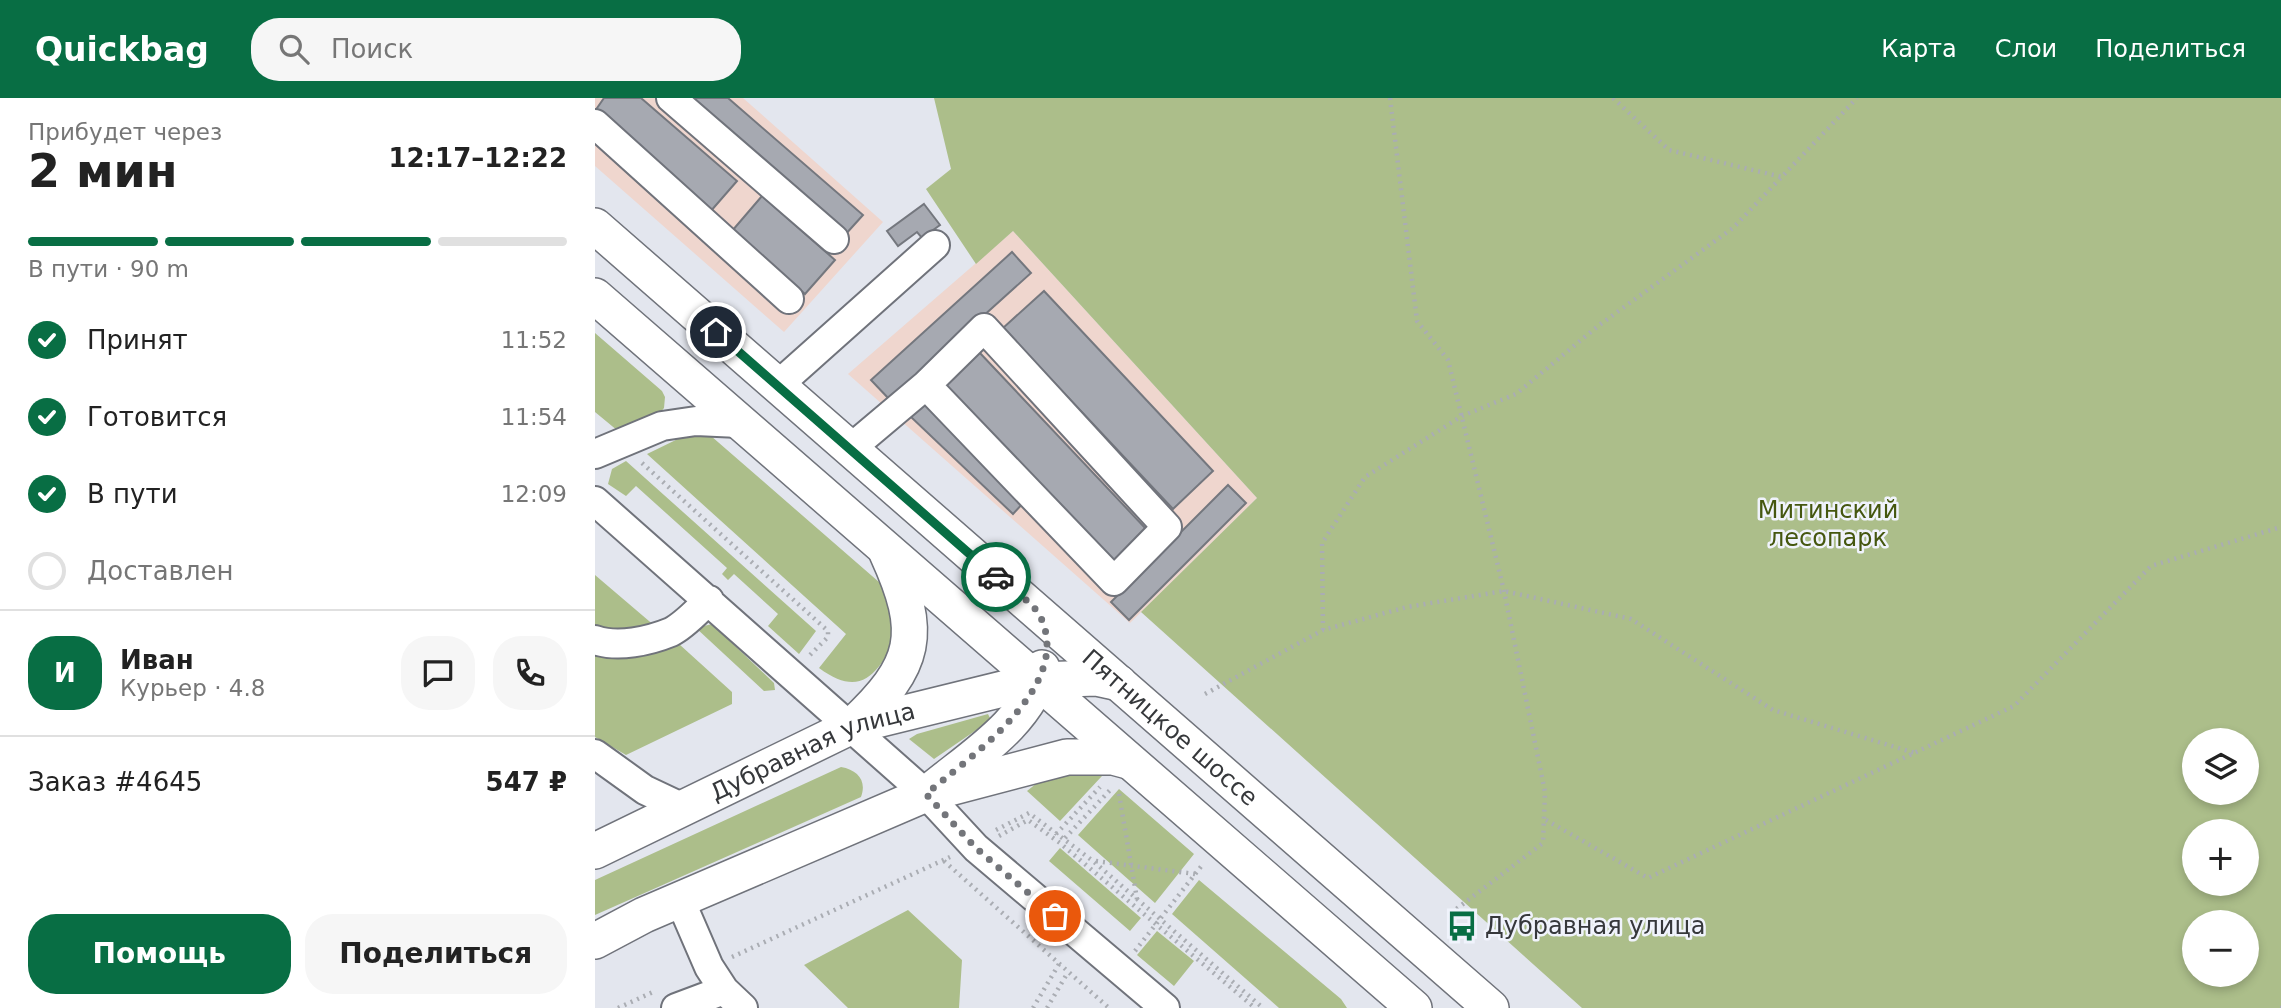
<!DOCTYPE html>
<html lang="ru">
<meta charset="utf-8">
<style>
:root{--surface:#fff;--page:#f6f6f6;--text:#222;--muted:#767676;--line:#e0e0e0;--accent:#086e44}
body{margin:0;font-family:"DejaVu Sans",sans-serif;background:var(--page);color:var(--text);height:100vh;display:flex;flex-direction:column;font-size:26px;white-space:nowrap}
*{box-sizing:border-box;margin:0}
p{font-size:23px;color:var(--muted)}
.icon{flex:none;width:38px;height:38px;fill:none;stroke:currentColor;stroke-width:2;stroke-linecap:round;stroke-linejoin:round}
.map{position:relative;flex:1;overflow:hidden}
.sheet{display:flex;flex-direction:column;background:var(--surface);width:595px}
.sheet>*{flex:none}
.buttons{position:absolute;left:1587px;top:630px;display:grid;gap:14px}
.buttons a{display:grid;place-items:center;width:77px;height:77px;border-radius:50%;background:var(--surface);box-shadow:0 4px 10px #0003;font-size:35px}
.pin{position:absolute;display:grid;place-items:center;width:60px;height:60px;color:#fff;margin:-30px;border:4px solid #fff;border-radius:50%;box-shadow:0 2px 7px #0007}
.courier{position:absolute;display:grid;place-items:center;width:70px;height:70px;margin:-35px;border:5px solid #086e44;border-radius:50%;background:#fff;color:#222;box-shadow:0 2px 9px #0007}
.head em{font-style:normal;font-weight:700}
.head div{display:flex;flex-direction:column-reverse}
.head{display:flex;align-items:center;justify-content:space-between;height:119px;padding:0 28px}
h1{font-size:46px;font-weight:700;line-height:52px}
.bar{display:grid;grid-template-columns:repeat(4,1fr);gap:10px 7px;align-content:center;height:84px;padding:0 28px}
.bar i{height:9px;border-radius:5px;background:var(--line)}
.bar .selected{background:var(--accent)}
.bar p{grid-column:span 4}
.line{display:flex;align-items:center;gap:18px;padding:0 28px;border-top:2px solid var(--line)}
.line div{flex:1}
.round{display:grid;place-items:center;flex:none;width:74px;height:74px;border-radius:28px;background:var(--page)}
ol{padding:0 28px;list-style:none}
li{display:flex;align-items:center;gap:21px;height:77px}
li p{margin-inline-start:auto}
li .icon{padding:7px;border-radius:50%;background:var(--accent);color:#fff;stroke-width:4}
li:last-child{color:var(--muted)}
li i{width:38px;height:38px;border:4px solid var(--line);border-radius:50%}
.primary-button{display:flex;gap:14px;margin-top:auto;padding:14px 28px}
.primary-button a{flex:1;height:80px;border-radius:28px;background:var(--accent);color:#fff;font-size:28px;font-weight:700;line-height:80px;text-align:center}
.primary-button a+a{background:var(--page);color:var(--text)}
header{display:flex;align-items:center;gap:42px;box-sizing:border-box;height:98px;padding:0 35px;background:var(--accent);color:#fff}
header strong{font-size:33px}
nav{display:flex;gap:38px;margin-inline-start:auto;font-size:24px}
.search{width:490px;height:63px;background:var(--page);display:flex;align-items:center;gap:18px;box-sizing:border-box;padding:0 24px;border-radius:28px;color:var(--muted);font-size:26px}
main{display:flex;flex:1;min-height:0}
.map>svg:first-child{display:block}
.industrial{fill:#efd6ce}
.green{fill:#acbe8a;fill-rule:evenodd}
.building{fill:#a6a9b1;stroke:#74777e;stroke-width:2}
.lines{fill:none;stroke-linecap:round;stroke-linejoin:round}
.minor-casing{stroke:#70737b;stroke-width:32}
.major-casing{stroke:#70737b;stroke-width:38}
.path{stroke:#aaadb3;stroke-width:4.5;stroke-dasharray:2 5;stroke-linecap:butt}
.minor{stroke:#fff;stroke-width:28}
.major{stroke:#fff;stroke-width:35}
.done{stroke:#73757a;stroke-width:7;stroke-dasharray:0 12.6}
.route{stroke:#086e44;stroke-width:9}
.labels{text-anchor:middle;stroke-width:5;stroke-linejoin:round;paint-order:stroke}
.park-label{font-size:24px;fill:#45570f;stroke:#f0f3fc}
.street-label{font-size:24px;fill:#36383b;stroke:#f0f3fc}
.poi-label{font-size:24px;fill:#36383b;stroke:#f0f3fc;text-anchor:start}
</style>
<header>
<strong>Quickbag</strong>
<div class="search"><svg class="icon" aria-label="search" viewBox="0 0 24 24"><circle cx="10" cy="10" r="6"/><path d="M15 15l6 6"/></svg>Поиск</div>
<nav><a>Карта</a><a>Слои</a><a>Поделиться</a></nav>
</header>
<main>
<section class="sheet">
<div class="head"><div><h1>2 мин</h1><p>Прибудет через</p></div><em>12:17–12:22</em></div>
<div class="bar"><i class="selected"></i><i class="selected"></i><i class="selected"></i><i></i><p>В пути · 90 m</p></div>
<ol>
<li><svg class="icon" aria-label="check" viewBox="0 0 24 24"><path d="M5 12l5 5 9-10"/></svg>Принят<p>11:52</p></li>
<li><svg class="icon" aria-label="check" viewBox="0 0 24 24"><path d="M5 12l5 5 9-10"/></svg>Готовится<p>11:54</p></li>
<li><svg class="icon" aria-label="check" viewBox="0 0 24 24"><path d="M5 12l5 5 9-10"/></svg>В пути<p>12:09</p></li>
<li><i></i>Доставлен</li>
</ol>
<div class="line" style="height:126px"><b class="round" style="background:var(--accent);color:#fff">И</b><div><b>Иван</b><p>Курьер · 4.8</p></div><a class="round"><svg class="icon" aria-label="chat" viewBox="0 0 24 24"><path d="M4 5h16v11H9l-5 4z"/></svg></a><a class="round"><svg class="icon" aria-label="phone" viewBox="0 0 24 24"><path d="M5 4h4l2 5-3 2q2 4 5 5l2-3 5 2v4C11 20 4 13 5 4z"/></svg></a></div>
<div class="line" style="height:91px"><div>Заказ #4645</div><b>547 ₽</b></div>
<div class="primary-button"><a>Помощь</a><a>Поделиться</a></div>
</section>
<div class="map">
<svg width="1686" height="910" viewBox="0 0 1686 910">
<rect width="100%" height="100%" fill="#e3e6ee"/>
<!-- industrial -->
<path class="industrial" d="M0,0H148L288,124L189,234L0,68Z
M418,133L662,400L535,525L253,276Z"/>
<!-- green -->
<path class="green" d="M339,0H1686V910H987L546,514L662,400L418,133L381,166L331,91L356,71ZM1600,642H1652V695H1600ZM1600,733H1652V786H1600ZM1600,824H1652V877H1600Z
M0,235L67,293L70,299L69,310L64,316L23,333L0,314Z
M89,338H116L292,491L305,534C284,572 269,603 224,570L251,536L52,356Z
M31,363L221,533L204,556L173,528L183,516L139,476L133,482L127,476L132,470L41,388L31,398L13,386L17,371Z
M0,477L61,529L0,534Z
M117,526L179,585L180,592L169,593L101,530Z
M84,546L137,594V606L31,657L0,639V555C31,563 55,558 84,546Z
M393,616L396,622L339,661L314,641L322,636Z
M246,669C263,672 272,683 266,699L0,817V782Z
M494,672L507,678L465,723L432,693L452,677Z
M524,691L599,756L560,805L483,737Z
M465,750L546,820L535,833L454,763Z
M604,782L746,901L752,910H684L577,816Z
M313,812L367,862L364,910H253L209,867Z
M562,833L599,863L579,888L542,857Z"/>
<!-- building -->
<path class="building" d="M9,0H46L142,83L115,114L0,13Z
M91,0H133L268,117L249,138Z
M167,98L240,162L210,196L137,133Z
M329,106L345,127L327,140L322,134L303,148L292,133Z
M417,154L436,175L295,302L276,282Z
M449,193L618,373L578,411L408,230Z
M384,254L552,432L515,467L347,289Z
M329,305L430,403L418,416L316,319Z
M633,387L651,405L534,522L516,504Z"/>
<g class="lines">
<!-- minor casing -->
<g class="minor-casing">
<path id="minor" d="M76,0L239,141
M0,26L194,201
M182,288L340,147
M255,351L331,287L389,230L572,429L519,483L331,287
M0,356L67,328L101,323L144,325
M0,403L331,696L381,750L570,910
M0,542C23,550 54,543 76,534C90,527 103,512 114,502
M0,656L50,692L86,709
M85,802L114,869L129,892
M81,910L129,892L148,910"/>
</g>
<!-- major casing -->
<g class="major-casing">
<g id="major">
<path id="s1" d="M0,128L896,910"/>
<path d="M0,198L819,910"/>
<path d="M258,627C322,567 329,536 292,455"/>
<path d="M339,690C378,658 435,623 447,570"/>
<path id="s2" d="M0,753L257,628L444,582L501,580L524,585"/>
<path d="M0,843L49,817L331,696L472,659H518L533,663"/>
</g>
</g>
<!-- path -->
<path class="path" d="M795,0L822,223L853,262L909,493L950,694L948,745L860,812
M1018,0L1074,52L1187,79
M47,365L233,533V539L213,559
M728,532L727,445L770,379L867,318L921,296L1003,228L1138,130L1262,0
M610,596L728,532L812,509L909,493L1036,521L1178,612L1320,655
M524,696L542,801
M951,722L1053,780L1419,608L1556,468L1686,429
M401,732L434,715L498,763L668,910
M461,736L505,689
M404,738L433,722L465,745L660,910
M470,740L517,690
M349,763L514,910
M501,763L600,776
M540,853L608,766
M137,859L355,759
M23,910L58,894
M438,910L464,866
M452,910L473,874
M1685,910H1686"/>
<!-- minor -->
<use href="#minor" class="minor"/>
<!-- major -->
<use href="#major" class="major"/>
</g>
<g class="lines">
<!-- done -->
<path class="done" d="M401,479C414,490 437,503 445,518C480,588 375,659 331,696L381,750L460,818"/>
<!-- route -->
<path class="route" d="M121,234L401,479"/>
</g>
<!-- icons -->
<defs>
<g id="bus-bare" transform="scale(2.415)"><path d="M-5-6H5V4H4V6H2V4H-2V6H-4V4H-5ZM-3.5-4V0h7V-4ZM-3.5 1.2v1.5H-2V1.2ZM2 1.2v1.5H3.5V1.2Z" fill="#086e44" stroke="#f0f3fc" stroke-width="2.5" paint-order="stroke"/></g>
</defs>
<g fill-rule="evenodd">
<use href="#bus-bare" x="867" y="828"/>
</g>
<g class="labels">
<!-- park labels -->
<g class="park-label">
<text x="1233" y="420">Митинский<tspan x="1233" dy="28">лесопарк</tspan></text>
</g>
<!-- street labels -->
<g class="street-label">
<text dy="8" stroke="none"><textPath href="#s1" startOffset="763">Пятницкое шоссе</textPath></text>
<text dy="8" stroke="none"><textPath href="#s2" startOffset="240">Дубравная улица</textPath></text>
</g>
<!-- poi labels -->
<g class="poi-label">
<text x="890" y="836">Дубравная улица</text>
</g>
</g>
</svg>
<div class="buttons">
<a><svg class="icon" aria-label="layers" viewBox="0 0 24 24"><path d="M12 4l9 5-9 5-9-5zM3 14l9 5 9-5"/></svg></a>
<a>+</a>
<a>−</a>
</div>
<div class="pin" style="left:460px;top:818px;background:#ea580c"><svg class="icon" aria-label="bag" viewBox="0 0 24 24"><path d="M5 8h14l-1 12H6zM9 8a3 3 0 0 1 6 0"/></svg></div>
<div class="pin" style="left:121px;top:234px;background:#1f2937"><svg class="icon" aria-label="home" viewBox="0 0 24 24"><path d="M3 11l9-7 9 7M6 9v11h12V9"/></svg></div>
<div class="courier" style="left:401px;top:479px"><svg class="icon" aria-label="car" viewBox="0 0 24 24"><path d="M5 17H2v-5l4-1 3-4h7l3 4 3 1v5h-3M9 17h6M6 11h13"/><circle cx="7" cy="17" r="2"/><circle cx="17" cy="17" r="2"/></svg></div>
</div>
</main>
